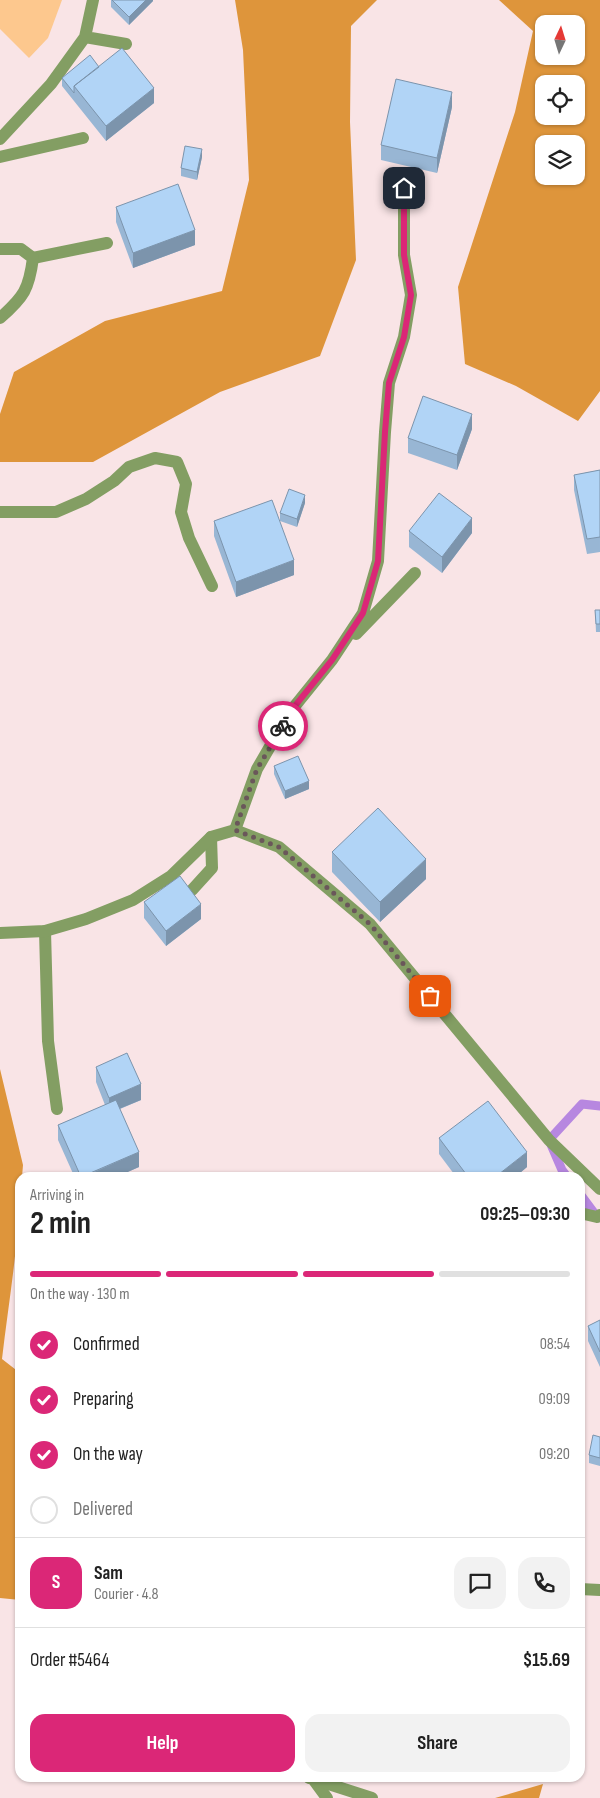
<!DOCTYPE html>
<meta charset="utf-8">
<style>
:root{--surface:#fff;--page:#f2f2f2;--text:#222;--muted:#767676;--line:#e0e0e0;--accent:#db2777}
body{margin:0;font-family:"Sofia Sans Condensed",sans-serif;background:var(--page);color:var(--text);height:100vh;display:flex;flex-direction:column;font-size:19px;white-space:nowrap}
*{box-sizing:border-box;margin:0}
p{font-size:16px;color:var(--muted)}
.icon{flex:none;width:28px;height:28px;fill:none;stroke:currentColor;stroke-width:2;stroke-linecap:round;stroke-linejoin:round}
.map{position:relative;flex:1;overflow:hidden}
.side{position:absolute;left:15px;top:1172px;width:570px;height:610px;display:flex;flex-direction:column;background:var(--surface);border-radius:15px;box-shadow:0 1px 4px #0004}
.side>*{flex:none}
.needle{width:32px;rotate:4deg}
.controls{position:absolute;left:535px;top:15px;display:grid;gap:10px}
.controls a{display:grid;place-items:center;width:50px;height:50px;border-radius:10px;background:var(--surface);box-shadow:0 1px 4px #0004;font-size:25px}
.pin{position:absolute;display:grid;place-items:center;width:42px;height:42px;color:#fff;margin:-21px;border-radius:10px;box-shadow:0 2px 8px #0006}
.courier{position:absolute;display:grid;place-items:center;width:50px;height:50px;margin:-25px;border:4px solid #db2777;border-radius:50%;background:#fff;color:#222;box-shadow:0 1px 6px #0007}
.head em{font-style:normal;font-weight:700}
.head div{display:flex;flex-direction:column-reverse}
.head{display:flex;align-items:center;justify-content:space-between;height:85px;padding:0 15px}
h1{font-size:32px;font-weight:700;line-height:38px}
.bar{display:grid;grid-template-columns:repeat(4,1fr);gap:8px 5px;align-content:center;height:60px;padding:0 15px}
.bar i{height:6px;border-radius:4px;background:var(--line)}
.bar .on{background:var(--accent)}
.bar p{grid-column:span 4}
.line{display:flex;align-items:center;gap:12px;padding:0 15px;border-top:1px solid var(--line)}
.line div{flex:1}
.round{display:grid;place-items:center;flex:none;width:52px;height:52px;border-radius:15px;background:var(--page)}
ol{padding:0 15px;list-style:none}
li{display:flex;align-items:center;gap:15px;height:55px}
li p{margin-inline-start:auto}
li .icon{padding:5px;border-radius:50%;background:var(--accent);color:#fff;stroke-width:4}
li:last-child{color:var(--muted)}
li i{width:28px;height:28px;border:2px solid var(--line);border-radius:50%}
.button{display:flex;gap:10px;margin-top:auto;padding:10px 15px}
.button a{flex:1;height:58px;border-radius:15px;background:var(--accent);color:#fff;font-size:20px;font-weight:700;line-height:58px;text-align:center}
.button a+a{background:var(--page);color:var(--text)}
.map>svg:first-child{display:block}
.green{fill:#fdc88e}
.forest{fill:#de953b;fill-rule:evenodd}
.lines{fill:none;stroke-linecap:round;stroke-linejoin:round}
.stream{stroke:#b787e0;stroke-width:9}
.service{stroke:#839e63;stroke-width:12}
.minor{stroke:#839e63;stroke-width:12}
.wall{fill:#98b6d4}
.shaded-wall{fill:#7c94ac}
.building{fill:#b1d4f6;stroke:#7c94ac}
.done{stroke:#6a575a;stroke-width:5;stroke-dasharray:0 9}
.route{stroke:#db2777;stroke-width:6}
</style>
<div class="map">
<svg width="600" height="1798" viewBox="0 0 600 1798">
<rect width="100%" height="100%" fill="#f9e4e6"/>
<!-- green -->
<path class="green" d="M0,0H62L48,38L29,58L0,29Z"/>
<!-- forest -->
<path class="forest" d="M235,0H377L351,26L350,122L356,260L320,356L220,392L93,462H0V414L14,372L105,321L222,291L249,180L243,50Z
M499,0H600V391L578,421L516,386L465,364L458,287L515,112L533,31ZM544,24H576V56H544ZM544,84H576V116H544ZM544,144H576V176H544Z
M0,1069L23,1165L22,1177L20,1178C20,1238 9,1299 2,1359L20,1373V1600L0,1598Z
M543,1784L539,1798H495Z"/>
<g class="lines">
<!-- stream -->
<path class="stream" d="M568,1178L562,1170L549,1140L582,1104L600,1106
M580,1194L598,1218"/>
<!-- service -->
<path class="service" d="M85,37L126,44
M0,139L51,84L85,37L93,0
M0,157L83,138
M33,258L107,243
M0,512H56L86,499L114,481L129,467L155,458L177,462L186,484L181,512L189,538L212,586
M356,634L415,573
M235,830L257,769L290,712L332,660L363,613L378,561L385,432L389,383L404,337L411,295L404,255V187
M192,890L212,868L211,837
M45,931L48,1041L57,1109
M580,1213L597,1217L600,1215
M580,1589L600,1590
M309,1778L313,1779L327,1798"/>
<!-- minor -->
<path class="minor" d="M0,249H21L33,258C29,289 24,297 0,318
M0,933L45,931L86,919L133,900L171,876L211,837L235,830L279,847L370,924L549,1140L600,1189
M313,1779L372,1798"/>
</g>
<!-- wall -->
<path class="wall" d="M111,0H153V1L129,25L111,7Z
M99,67L154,103L106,141L62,86V78Z
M452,107L437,173L381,160V145Z
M202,157L197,180L181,176V168Z
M116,207L195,245L133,268L116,222Z
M472,429L457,470L408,453V438Z
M600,470V552L587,554L574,490V475Z
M305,503L297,527L280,521V513Z
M214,521L294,575L236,597L214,536Z
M409,531L472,533L442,573L409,547Z
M595,610H600V632H596Z
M274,766L309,789L285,799L274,774Z
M332,852L426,879L380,922L332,872Z
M144,902L201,919L166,946L144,918Z
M96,1067L141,1100L120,1109L139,1167L114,1178H75L58,1140V1125L105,1105L96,1082Z
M439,1138L527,1167L514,1178H457L439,1154Z
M600,1320V1367L588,1341V1326Z
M600,1437V1466L589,1463V1455Z"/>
<!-- shaded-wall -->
<path class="shaded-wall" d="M146,0H153V1L129,25V17Z
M154,88V103L106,141V126Z
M452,92V107L437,173V158Z
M202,149V157L197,180V172Z
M195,230V245L133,268V253Z
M472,414V429L457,470V455Z
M305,495V503L297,527V519Z
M472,518V533L442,573V557Z
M294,560V575L236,597V582Z
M309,781V789L285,799V791Z
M426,859V879L380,922V902Z
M201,904V919L166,946V931Z
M141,1084V1100L109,1113V1098Z
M139,1152V1167L114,1178H81Z
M527,1152V1167L514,1178H494Z"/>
<!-- building -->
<path class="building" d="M112,0H146L129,17Z
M122,48L154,88L106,126L74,86Z
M90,55L99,67L74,86V93L62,78Z
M396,79L452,92L437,158L381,145Z
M185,146L202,149L197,172L181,168Z
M178,184L195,230L133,253L116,207Z
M423,396L472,414L457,455L408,438Z
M600,470V537L587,539L574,475Z
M289,489L305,495L297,519L280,513Z
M439,493L472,518L442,557L409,531Z
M272,500L294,560L236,582L214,521Z
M595,610H600V624H596Z
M298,756L309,781L285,791L274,766Z
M378,808L426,859L380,902L332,852Z
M180,876L201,904L166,931L144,902Z
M127,1053L141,1084L109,1098L96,1067Z
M116,1100L139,1152L81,1177L58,1125Z
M488,1101L527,1152L494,1178H469L439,1138Z
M600,1320V1352L588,1326Z
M593,1435L600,1437V1458L589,1455Z"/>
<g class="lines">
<!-- done -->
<path class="done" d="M283,726L257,769L235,830L279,847L370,924L430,996"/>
<!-- route -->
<path class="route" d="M283,726L290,712L332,660L363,613L378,561L385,432L389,383L404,337L411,295L404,255V188"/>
</g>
</svg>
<div class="controls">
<a><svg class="needle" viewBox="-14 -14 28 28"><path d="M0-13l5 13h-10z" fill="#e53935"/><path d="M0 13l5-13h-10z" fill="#767676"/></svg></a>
<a><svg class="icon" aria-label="locate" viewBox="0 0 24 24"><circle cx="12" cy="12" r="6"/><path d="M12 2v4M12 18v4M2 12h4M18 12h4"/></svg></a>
<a><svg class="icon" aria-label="layers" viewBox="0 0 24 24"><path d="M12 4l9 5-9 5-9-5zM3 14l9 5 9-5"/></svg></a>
</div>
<div class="pin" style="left:430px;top:996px;background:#ea580c"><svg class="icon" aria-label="bag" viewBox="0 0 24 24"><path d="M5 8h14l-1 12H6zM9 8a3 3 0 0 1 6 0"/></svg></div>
<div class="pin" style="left:404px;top:188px;background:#1f2937"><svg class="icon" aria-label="home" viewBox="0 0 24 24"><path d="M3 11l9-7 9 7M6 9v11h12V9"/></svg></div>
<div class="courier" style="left:283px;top:726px"><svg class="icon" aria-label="bike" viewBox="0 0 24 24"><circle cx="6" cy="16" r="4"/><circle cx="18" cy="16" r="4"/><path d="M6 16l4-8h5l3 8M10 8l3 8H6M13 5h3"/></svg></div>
<section class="side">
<div class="head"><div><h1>2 min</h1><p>Arriving in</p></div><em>09:25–09:30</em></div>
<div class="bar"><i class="on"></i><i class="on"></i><i class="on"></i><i></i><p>On the way · 130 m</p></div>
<ol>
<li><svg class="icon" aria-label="check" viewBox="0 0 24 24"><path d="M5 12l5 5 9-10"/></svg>Confirmed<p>08:54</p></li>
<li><svg class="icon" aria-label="check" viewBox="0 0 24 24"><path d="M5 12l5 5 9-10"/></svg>Preparing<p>09:09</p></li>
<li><svg class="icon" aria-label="check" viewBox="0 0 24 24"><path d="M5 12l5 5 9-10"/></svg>On the way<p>09:20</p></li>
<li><i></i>Delivered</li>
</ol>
<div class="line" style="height:90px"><b class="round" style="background:var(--accent);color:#fff">S</b><div><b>Sam</b><p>Courier · 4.8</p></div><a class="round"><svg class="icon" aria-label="chat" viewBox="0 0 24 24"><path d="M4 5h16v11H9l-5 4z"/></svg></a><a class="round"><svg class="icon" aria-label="phone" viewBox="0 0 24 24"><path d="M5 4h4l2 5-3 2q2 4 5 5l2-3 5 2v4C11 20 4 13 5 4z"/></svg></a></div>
<div class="line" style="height:65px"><div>Order #5464</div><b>$15.69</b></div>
<div class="button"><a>Help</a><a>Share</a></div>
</section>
</div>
